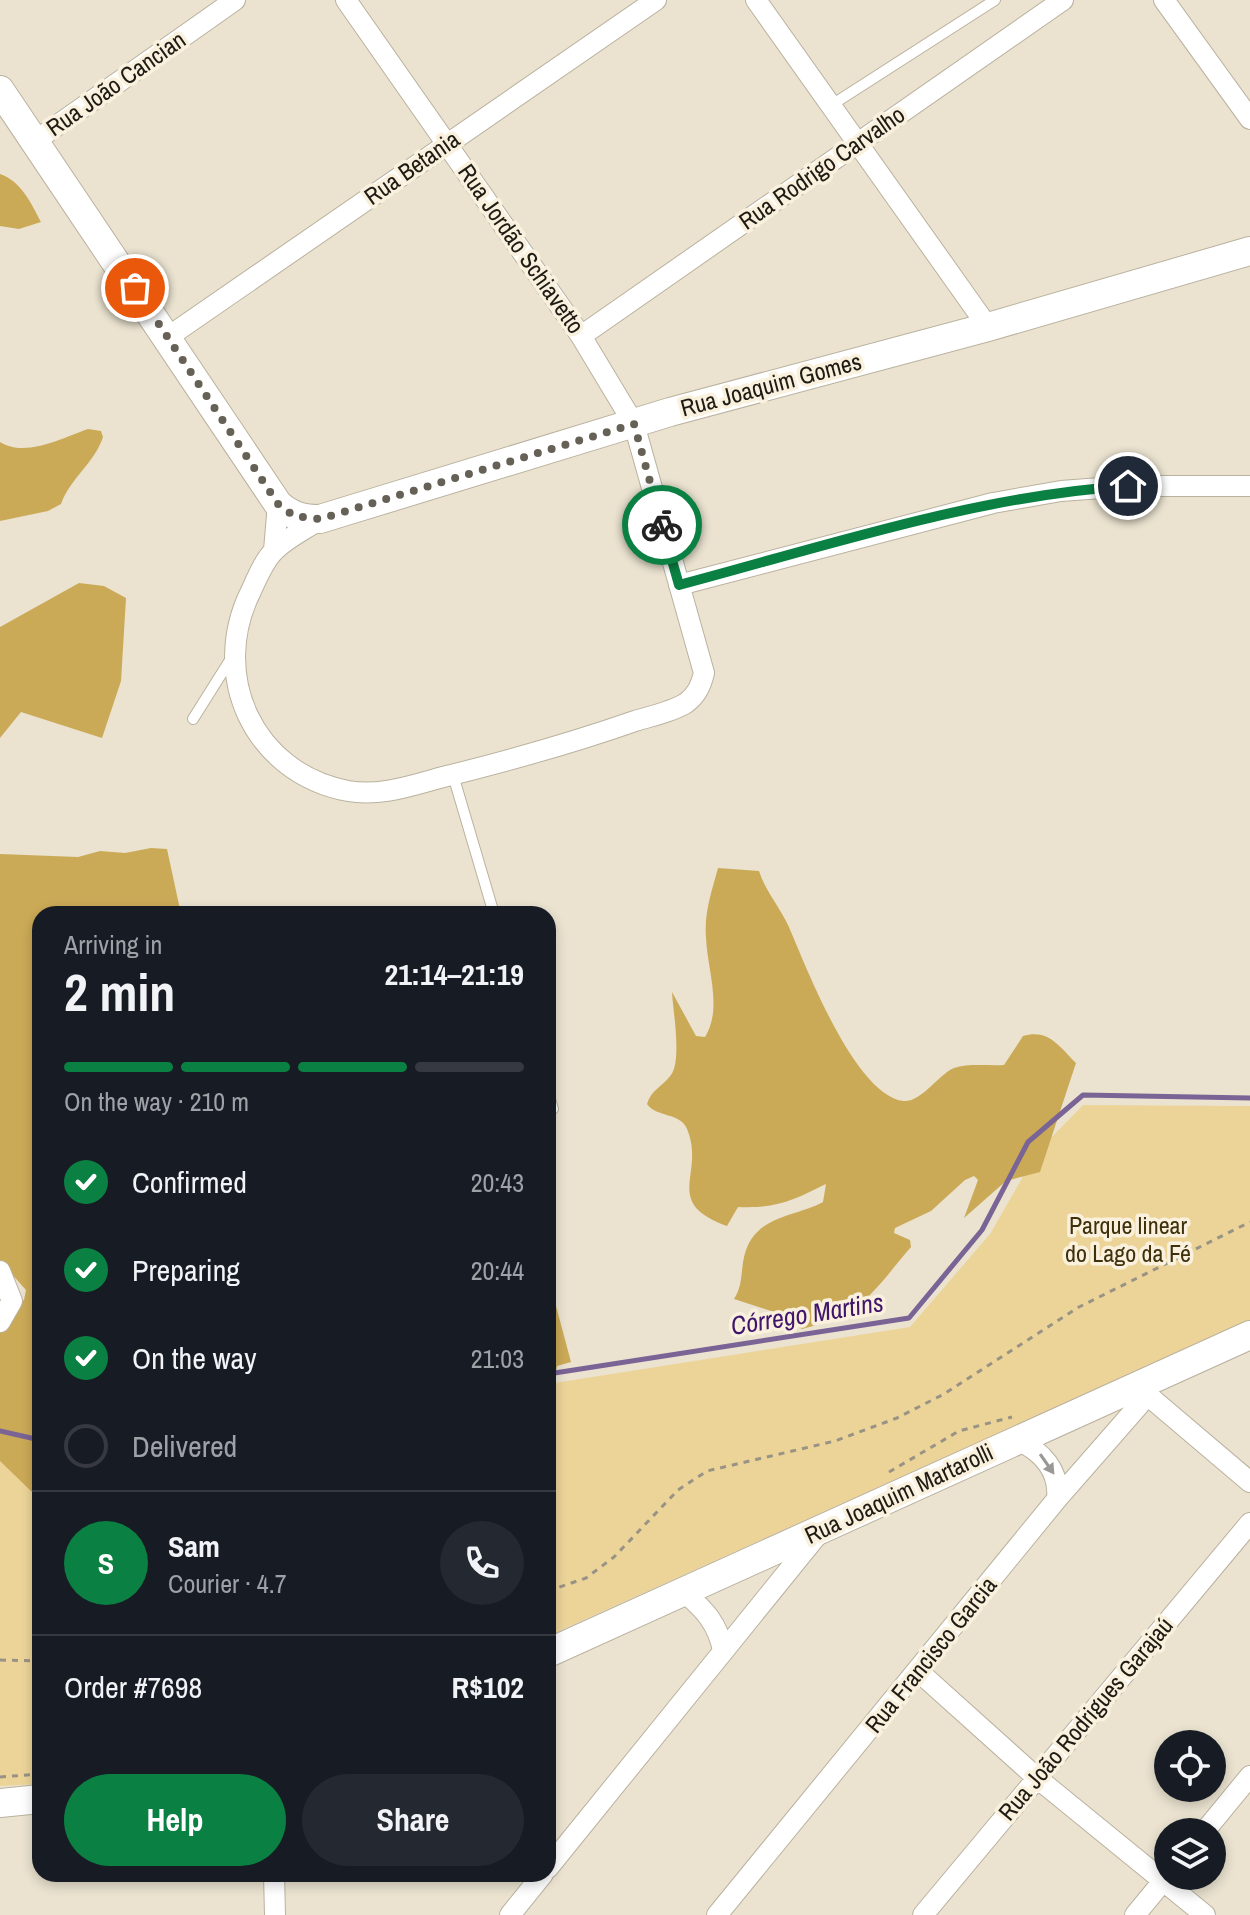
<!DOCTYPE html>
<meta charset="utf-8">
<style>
:root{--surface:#171b24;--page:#242831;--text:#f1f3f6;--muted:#9ea1a6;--line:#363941;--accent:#0b8043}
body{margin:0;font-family:"Archivo Narrow",sans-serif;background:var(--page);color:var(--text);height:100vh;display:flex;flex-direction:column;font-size:30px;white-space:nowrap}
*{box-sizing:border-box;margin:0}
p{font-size:26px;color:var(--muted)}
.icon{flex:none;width:44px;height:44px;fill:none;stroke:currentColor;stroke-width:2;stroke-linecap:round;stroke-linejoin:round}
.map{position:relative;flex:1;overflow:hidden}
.panel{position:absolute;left:32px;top:906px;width:524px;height:976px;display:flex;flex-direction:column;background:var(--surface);border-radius:24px;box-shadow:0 4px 12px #0003}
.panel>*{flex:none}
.buttons{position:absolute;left:1154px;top:1730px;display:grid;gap:16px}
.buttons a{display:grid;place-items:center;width:72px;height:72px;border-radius:50%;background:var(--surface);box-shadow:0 4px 12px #0003;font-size:40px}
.pin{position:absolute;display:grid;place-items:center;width:68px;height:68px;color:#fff;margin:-34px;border:4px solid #fff;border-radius:50%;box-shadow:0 2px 8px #0007}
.courier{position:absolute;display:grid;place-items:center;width:80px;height:80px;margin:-40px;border:6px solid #0b8043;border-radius:50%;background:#fff;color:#222;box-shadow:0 2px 10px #0007}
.headline em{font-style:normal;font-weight:800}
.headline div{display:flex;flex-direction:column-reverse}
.headline{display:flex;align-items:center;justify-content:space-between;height:136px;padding:0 32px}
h1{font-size:52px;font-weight:800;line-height:60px}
.bar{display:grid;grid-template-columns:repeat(4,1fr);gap:12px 8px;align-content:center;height:96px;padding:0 32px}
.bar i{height:10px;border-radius:6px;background:var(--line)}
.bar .on{background:var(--accent)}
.bar p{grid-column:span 4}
.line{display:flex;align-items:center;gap:20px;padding:0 32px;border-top:2px solid var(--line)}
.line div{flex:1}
.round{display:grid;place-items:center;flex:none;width:84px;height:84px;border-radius:42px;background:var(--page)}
ol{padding:0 32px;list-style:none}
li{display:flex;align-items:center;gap:24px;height:88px}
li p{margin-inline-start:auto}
li .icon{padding:8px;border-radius:50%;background:var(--accent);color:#fff;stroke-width:4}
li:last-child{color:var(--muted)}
li i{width:44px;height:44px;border:4px solid var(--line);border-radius:50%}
.primary-button{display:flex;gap:16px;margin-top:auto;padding:16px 32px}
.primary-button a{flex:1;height:92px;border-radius:48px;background:var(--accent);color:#fff;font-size:32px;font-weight:800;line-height:92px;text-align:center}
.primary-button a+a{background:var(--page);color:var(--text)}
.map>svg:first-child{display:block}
.green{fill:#ecd499}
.forest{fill:#cbaa57}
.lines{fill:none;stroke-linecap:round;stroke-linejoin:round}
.stream{stroke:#7a6496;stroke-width:5}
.lane-casing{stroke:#bab29f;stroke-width:12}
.street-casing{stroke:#bab29f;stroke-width:22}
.secondary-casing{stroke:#bab29f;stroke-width:30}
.path{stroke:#999385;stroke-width:3;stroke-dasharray:6 6;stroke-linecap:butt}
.lane{stroke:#fff;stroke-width:10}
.street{stroke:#fff;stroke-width:20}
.secondary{stroke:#fff;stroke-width:28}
.oneway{fill:#9a9895}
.done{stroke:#666156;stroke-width:8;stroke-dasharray:0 14.4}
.route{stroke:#0b8043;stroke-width:10}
.labels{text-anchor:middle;stroke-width:7;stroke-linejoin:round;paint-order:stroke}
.street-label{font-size:24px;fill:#1e1b14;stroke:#f9f1dd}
.park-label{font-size:24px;fill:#3e300b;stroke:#f9f1dd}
.water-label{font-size:26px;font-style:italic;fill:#41156c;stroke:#f9f1dd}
</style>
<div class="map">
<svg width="1250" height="1915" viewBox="0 0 1250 1915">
<rect width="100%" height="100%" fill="#ebe3d0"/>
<!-- green -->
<path class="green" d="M1083,1105L1250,1106V1320L548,1636V1384L910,1327L990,1234L1037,1152Z
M0,1439L40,1448V1784L0,1786Z"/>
<!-- forest -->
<path class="forest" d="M0,174C21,181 31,203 41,222L19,229L0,226Z
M88,429L101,431L103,437C94,464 71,477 61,504L48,511L0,521V442C25,458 62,438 88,429Z
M79,583L104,586L126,598L121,681L102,738L21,712L0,738V627Z
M151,848L167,849L181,914H40V1532L33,1493L0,1461V1317L24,1300L26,1290L0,1261V854L78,857L100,851L125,853Z
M718,868L759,871C765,890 779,906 788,925C806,966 854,1094 903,1101C921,1103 939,1074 954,1068C968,1063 989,1066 1004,1065L1023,1036C1048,1029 1058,1045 1076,1063L1040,1172L1006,1181L964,1218L978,1180L974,1176L965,1180L931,1211L895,1228L894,1233L910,1240L911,1247C870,1295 865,1312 802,1329L774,1312L734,1299C744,1284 740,1267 746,1250C759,1215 795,1217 823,1202L826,1184C794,1200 775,1209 738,1207L727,1226C661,1202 706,1174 687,1129C680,1112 657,1118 647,1104C651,1090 663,1086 671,1075C682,1060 673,1011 672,992L696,1036L705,1037C723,1008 707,969 706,937C704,913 712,890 718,868Z
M548,1276L571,1362L557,1366L548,1418Z"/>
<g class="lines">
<!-- stream -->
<path class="stream" d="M548,1374L909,1318L982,1230L1028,1142L1083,1095L1250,1098
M0,1431L40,1440"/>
<!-- lane casing -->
<g class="lane-casing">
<path id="lane" d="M830,106L995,0
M193,719L232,657
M453,775L494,914
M548,1093L553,1109"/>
</g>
<!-- street casing -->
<g class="street-casing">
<path id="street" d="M756,0L988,327
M1164,0L1250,119
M35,141L235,0
M581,336L1063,0
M168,337L656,0
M320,519C306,529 287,538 275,550C264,560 257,578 251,591C209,675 253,773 348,791C380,797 413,785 443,777C508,761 572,743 635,721C651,716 672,712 686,703C697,695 701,685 704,673L634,424L581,336L346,0
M274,550L278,504
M679,585L993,503L1061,491L1128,486H1250
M0,1271L12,1301L0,1322
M1138,1387L1250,1482
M1017,1440C1042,1451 1060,1471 1057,1499
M684,1592C705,1610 718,1624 723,1651
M918,1671L1037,1778L1205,1915
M1204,1832L1250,1776
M548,1868L819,1533
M274,1874L275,1915
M510,1915L543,1874
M717,1915L1057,1499L1147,1396
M923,1915L1250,1523
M1135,1915L1168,1875"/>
</g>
<!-- secondary casing -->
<g class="secondary-casing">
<path id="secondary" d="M0,90L278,504C291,516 303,519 320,519L670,412L988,327L1250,251
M548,1653L1250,1335
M0,1803L40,1799"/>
</g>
<!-- path -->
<path class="path" d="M889,1472L959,1431L1012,1417
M548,1591L586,1578L614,1557L678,1490L707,1471L835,1441L897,1418L944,1394L1079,1307L1250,1222
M0,1660L40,1661
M0,1777L40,1774"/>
<!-- lane -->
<use href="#lane" class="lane"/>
<!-- street -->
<use href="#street" class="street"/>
<!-- secondary -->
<use href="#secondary" class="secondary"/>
</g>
<!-- one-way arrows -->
<defs><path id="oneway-solid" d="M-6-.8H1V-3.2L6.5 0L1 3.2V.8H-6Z" transform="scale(2)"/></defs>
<use class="oneway" href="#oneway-solid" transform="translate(1047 1464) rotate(55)"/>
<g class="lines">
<!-- done -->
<path class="done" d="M135,288L278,504L294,516L320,519L634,424L662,525"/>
<!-- route -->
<path class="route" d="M662,525L679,585C826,546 975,496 1128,486"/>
</g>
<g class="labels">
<!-- street labels -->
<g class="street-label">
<text transform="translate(116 84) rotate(-35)" y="8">Rua João Cancian</text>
<text transform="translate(412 168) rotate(-35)" y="8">Rua Betania</text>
<text transform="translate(822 168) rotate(-35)" y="8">Rua Rodrigo Carvalho</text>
<text transform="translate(521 249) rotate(55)" y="8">Rua Jordão Schiavetto</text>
<text transform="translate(771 385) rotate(-15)" y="8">Rua Joaquim Gomes</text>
<text transform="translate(899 1494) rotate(-25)" y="8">Rua Joaquim Martarolli</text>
<text transform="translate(931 1655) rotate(-51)" y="8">Rua Francisco Garcia</text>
<text transform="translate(1086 1719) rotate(-50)" y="8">Rua João Rodrigues Garajaú</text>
</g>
<!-- park labels -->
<g class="park-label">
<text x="1128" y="1234">Parque linear<tspan x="1128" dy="28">do Lago da Fé</tspan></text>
</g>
<!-- water labels -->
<g class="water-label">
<text transform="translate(807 1314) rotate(-9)" y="9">Córrego Martins</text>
</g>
</g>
</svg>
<div class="buttons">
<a><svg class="icon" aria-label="locate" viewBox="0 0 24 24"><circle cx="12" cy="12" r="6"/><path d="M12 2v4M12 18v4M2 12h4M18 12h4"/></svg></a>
<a><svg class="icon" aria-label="layers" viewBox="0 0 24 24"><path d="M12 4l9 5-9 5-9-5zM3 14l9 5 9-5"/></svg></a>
</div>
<div class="pin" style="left:135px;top:288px;background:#ea580c"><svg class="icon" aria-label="bag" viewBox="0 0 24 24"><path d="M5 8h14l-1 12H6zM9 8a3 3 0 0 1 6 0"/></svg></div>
<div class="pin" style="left:1128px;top:486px;background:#1f2937"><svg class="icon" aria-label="home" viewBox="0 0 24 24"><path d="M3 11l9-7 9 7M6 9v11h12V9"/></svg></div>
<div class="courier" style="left:662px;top:525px"><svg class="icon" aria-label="bike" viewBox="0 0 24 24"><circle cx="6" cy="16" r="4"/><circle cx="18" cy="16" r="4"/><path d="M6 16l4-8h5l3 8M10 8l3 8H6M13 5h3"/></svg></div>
<section class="panel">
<div class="headline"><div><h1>2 min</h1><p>Arriving in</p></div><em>21:14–21:19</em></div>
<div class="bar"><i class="on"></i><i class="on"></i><i class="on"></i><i></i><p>On the way · 210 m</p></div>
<ol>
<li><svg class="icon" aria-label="check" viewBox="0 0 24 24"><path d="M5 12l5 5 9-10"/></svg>Confirmed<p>20:43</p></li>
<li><svg class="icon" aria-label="check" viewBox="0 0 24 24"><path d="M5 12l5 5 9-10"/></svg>Preparing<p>20:44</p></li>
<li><svg class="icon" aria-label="check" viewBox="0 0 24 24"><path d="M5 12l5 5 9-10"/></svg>On the way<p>21:03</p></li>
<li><i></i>Delivered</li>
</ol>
<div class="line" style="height:144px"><b class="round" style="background:var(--accent);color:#fff">S</b><div><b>Sam</b><p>Courier · 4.7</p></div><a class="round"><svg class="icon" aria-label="phone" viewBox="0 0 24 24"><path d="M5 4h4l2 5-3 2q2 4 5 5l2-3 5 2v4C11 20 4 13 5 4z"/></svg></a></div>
<div class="line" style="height:104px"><div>Order #7698</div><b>R$102</b></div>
<div class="primary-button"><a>Help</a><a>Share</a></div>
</section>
</div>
